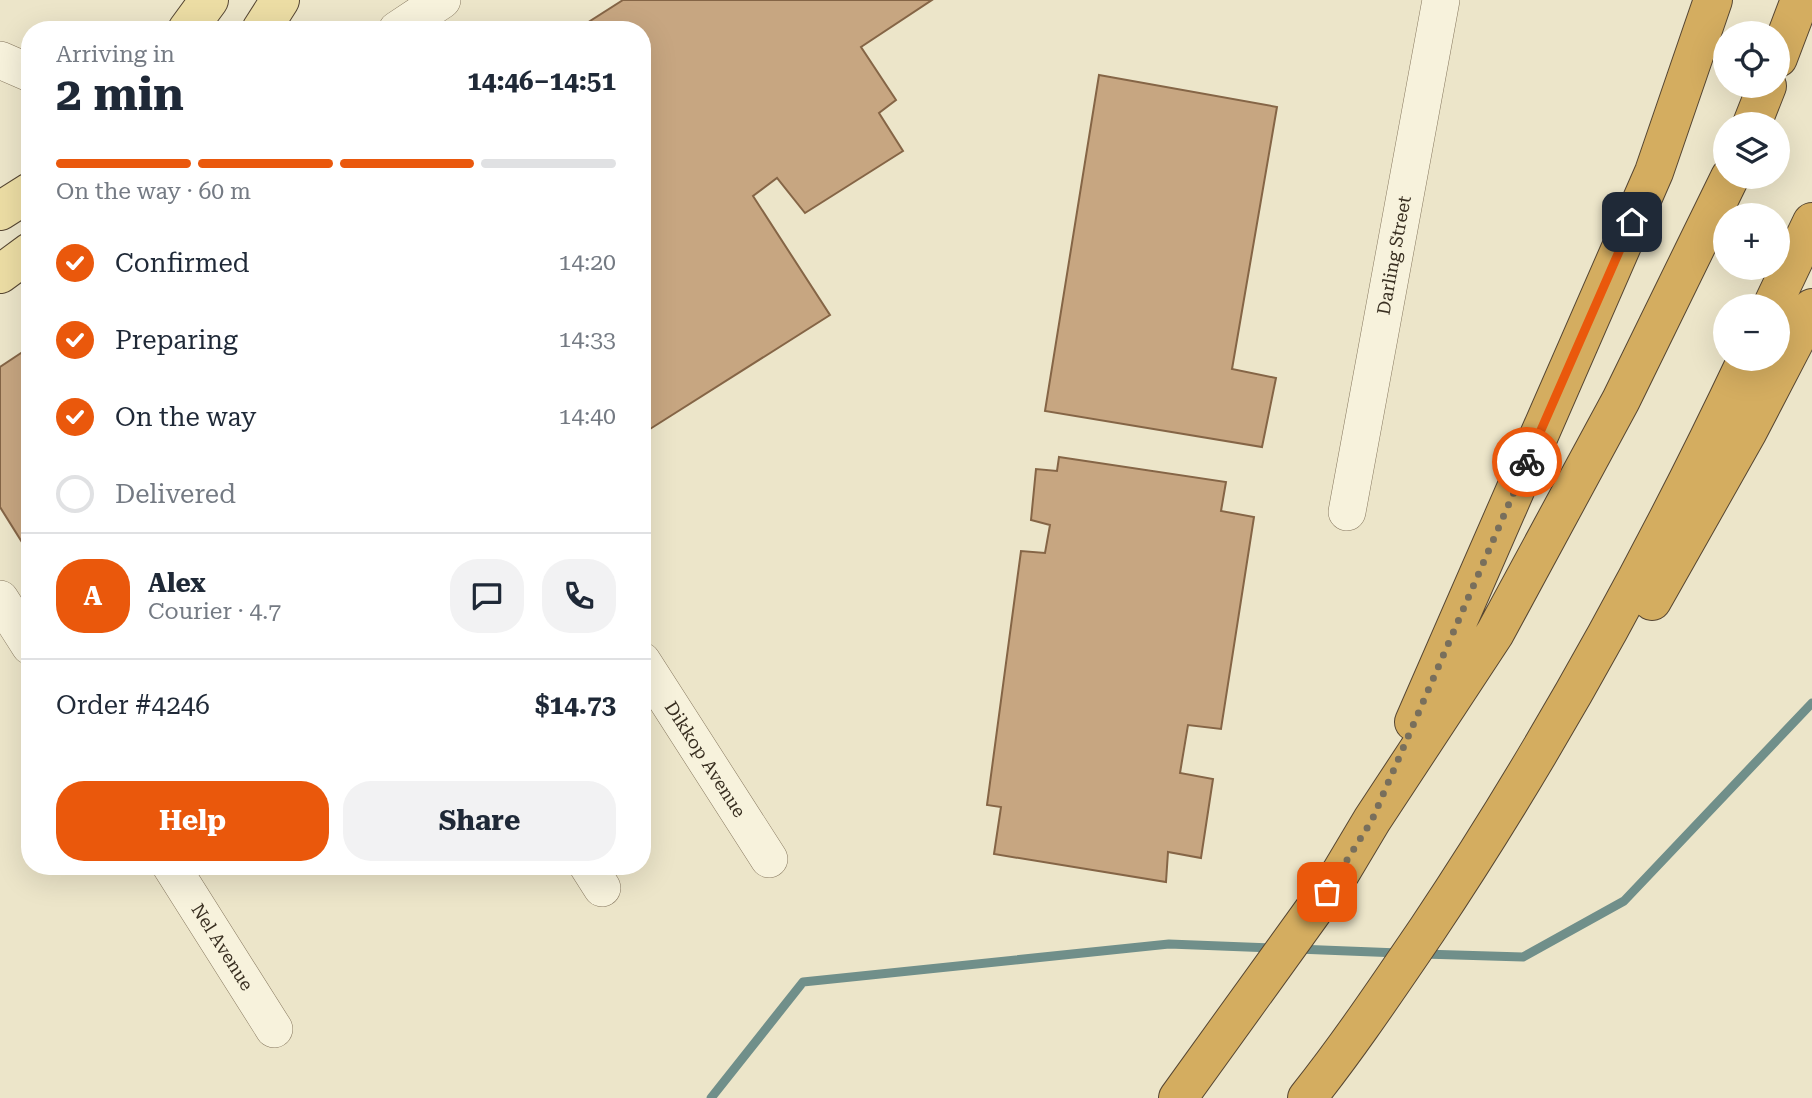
<!DOCTYPE html>
<meta charset="utf-8">
<style>
:root{--surface:#fff;--page:#f2f2f3;--text:#1f2937;--muted:#747a83;--line:#e0e1e3;--accent:#ea580c}
body{margin:0;font-family:"Roboto Serif",serif;background:var(--page);color:var(--text);height:100vh;display:flex;flex-direction:column;font-size:26px;white-space:nowrap}
*{box-sizing:border-box;margin:0}
p{font-size:23px;color:var(--muted)}
.icon{flex:none;width:38px;height:38px;fill:none;stroke:currentColor;stroke-width:2;stroke-linecap:round;stroke-linejoin:round}
.map{position:relative;flex:1;overflow:hidden}
.drawer{position:absolute;left:21px;top:21px;width:630px;height:854px;display:flex;flex-direction:column;background:var(--surface);border-radius:28px;box-shadow:0 7px 28px #0002}
.drawer>*{flex:none}
.tools{position:absolute;left:1713px;top:21px;display:grid;gap:14px}
.tools a{display:grid;place-items:center;width:77px;height:77px;border-radius:50%;background:var(--surface);box-shadow:0 7px 28px #0002;font-size:35px}
.pin{position:absolute;display:grid;place-items:center;width:60px;height:60px;color:#fff;margin:-30px;border-radius:14px;box-shadow:0 4px 10px #0006}
.courier{position:absolute;display:grid;place-items:center;width:70px;height:70px;margin:-35px;border:5px solid #ea580c;border-radius:50%;background:#fff;color:#222;box-shadow:0 2px 9px #0007}
.summary em{font-style:normal;font-weight:700}
.summary div{display:flex;flex-direction:column-reverse}
.summary{display:flex;align-items:center;justify-content:space-between;height:119px;padding:0 35px}
h1{font-size:46px;font-weight:700;line-height:52px}
.bar{display:grid;grid-template-columns:repeat(4,1fr);gap:10px 7px;align-content:center;height:84px;padding:0 35px}
.bar i{height:9px;border-radius:5px;background:var(--line)}
.bar .selected{background:var(--accent)}
.bar p{grid-column:span 4}
.line{display:flex;align-items:center;gap:18px;padding:0 35px;border-top:2px solid var(--line)}
.line div{flex:1}
.round{display:grid;place-items:center;flex:none;width:74px;height:74px;border-radius:28px;background:var(--page)}
ol{padding:0 35px;list-style:none}
li{display:flex;align-items:center;gap:21px;height:77px}
li p{margin-inline-start:auto}
li .icon{padding:7px;border-radius:50%;background:var(--accent);color:#fff;stroke-width:4}
li:last-child{color:var(--muted)}
li i{width:38px;height:38px;border:4px solid var(--line);border-radius:50%}
.cta{display:flex;gap:14px;margin-top:auto;padding:14px 35px}
.cta a{flex:1;height:80px;border-radius:28px;background:var(--accent);color:#fff;font-size:28px;font-weight:700;line-height:80px;text-align:center}
.cta a+a{background:var(--page);color:var(--text)}
.map>svg:first-child{display:block}
.lines{fill:none;stroke-linecap:round;stroke-linejoin:round}
.stream{stroke:#708f8a;stroke-width:9}
.building{fill:#c7a681;stroke:#856546;stroke-width:2}
.minor-casing{stroke:#87785f;stroke-width:38}
.major-casing{stroke:#564632;stroke-width:40}
.highway-casing{stroke:#564632;stroke-width:40}
.minor{stroke:#f7f2dc;stroke-width:37}
.major{stroke:#ecdda4;stroke-width:38}
.highway{stroke:#d4ad60;stroke-width:38}
.done{stroke:#786f5c;stroke-width:7;stroke-dasharray:0 12.6}
.route{stroke:#ea580c;stroke-width:9}
.labels{text-anchor:middle;stroke-width:7;stroke-linejoin:round;paint-order:stroke}
.street-label{font-size:18px;fill:#392f21;stroke:#f4efd8}
</style>
<div class="map">
<svg width="1812" height="1098" viewBox="0 0 1812 1098">
<rect width="100%" height="100%" fill="#ece5c9"/>
<g class="lines">
<!-- stream -->
<path class="stream" d="M1297,949L1399,953
M1423,954L1523,957L1624,901L1812,703
M711,1098L803,982L1169,944L1273,948"/>
</g>
<!-- building -->
<path class="building" d="M623,0H932L861,47L896,100L879,113L903,151L805,213L777,178L753,196L830,315L650,429L642,417V30H576Z
M1099,75L1277,107L1232,369L1276,378L1262,447L1045,411Z
M30,347V555L0,507V367Z
M1059,457L1226,482L1221,511L1254,517L1221,729L1188,725L1180,773L1213,779L1201,858L1168,852L1166,882L994,854L1001,807L987,805L1021,551L1045,553L1050,525L1031,520L1036,469L1057,471Z"/>
<g class="lines">
<!-- minor casing -->
<g class="minor-casing">
<g id="minor">
<path d="M397,30L442,0"/>
<path d="M0,60L30,73"/>
<path id="s1" d="M1347,512L1441,0"/>
<path d="M0,599L30,646"/>
<path id="s2" d="M642,661L769,859"/>
<path id="s3" d="M171,866L274,1029"/>
<path d="M588,866L602,888"/>
</g>
</g>
<!-- major casing -->
<g class="major-casing">
<path id="major" d="M187,30L209,0
M261,30L280,0
M0,211L30,192
M0,274L30,252"/>
</g>
<!-- highway casing -->
<g class="highway-casing">
<path id="highway" d="M1778,58L1800,0
M1752,124L1767,86
M1772,306L1812,222
M1652,601L1747,433L1812,308
M1414,722L1654,172L1713,0
M1178,1098L1341,872L1372,820L1495,633L1621,400L1730,177
M1307,1098C1350,1044 1388,987 1427,930C1548,749 1654,556 1747,359"/>
</g>
<!-- minor -->
<use href="#minor" class="minor"/>
<!-- major -->
<use href="#major" class="major"/>
<!-- highway -->
<use href="#highway" class="highway"/>
</g>
<g class="lines">
<!-- done -->
<path class="done" d="M1327,892L1372,820L1527,462"/>
<!-- route -->
<path class="route" d="M1527,462L1632,222"/>
</g>
<g class="labels">
<!-- street labels -->
<g class="street-label">
<text dy="6" stroke="none"><textPath href="#s1" startOffset="261">Darling Street</textPath></text>
<text dy="6" stroke="none"><textPath href="#s2" startOffset="117">Dikkop Avenue</textPath></text>
<text dy="6" stroke="none"><textPath href="#s3" startOffset="96">Nel Avenue</textPath></text>
</g>
</g>
</svg>
<div class="tools">
<a><svg class="icon" aria-label="locate" viewBox="0 0 24 24"><circle cx="12" cy="12" r="6"/><path d="M12 2v4M12 18v4M2 12h4M18 12h4"/></svg></a>
<a><svg class="icon" aria-label="layers" viewBox="0 0 24 24"><path d="M12 4l9 5-9 5-9-5zM3 14l9 5 9-5"/></svg></a>
<a>+</a>
<a>−</a>
</div>
<div class="pin" style="left:1327px;top:892px;background:#ea580c"><svg class="icon" aria-label="bag" viewBox="0 0 24 24"><path d="M5 8h14l-1 12H6zM9 8a3 3 0 0 1 6 0"/></svg></div>
<div class="pin" style="left:1632px;top:222px;background:#1f2937"><svg class="icon" aria-label="home" viewBox="0 0 24 24"><path d="M3 11l9-7 9 7M6 9v11h12V9"/></svg></div>
<div class="courier" style="left:1527px;top:462px"><svg class="icon" aria-label="bike" viewBox="0 0 24 24"><circle cx="6" cy="16" r="4"/><circle cx="18" cy="16" r="4"/><path d="M6 16l4-8h5l3 8M10 8l3 8H6M13 5h3"/></svg></div>
<section class="drawer">
<div class="summary"><div><h1>2 min</h1><p>Arriving in</p></div><em>14:46–14:51</em></div>
<div class="bar"><i class="selected"></i><i class="selected"></i><i class="selected"></i><i></i><p>On the way · 60 m</p></div>
<ol>
<li><svg class="icon" aria-label="check" viewBox="0 0 24 24"><path d="M5 12l5 5 9-10"/></svg>Confirmed<p>14:20</p></li>
<li><svg class="icon" aria-label="check" viewBox="0 0 24 24"><path d="M5 12l5 5 9-10"/></svg>Preparing<p>14:33</p></li>
<li><svg class="icon" aria-label="check" viewBox="0 0 24 24"><path d="M5 12l5 5 9-10"/></svg>On the way<p>14:40</p></li>
<li><i></i>Delivered</li>
</ol>
<div class="line" style="height:126px"><b class="round" style="background:var(--accent);color:#fff">A</b><div><b>Alex</b><p>Courier · 4.7</p></div><a class="round"><svg class="icon" aria-label="chat" viewBox="0 0 24 24"><path d="M4 5h16v11H9l-5 4z"/></svg></a><a class="round"><svg class="icon" aria-label="phone" viewBox="0 0 24 24"><path d="M5 4h4l2 5-3 2q2 4 5 5l2-3 5 2v4C11 20 4 13 5 4z"/></svg></a></div>
<div class="line" style="height:91px"><div>Order #4246</div><b>$14.73</b></div>
<div class="cta"><a>Help</a><a>Share</a></div>
</section>
</div>
